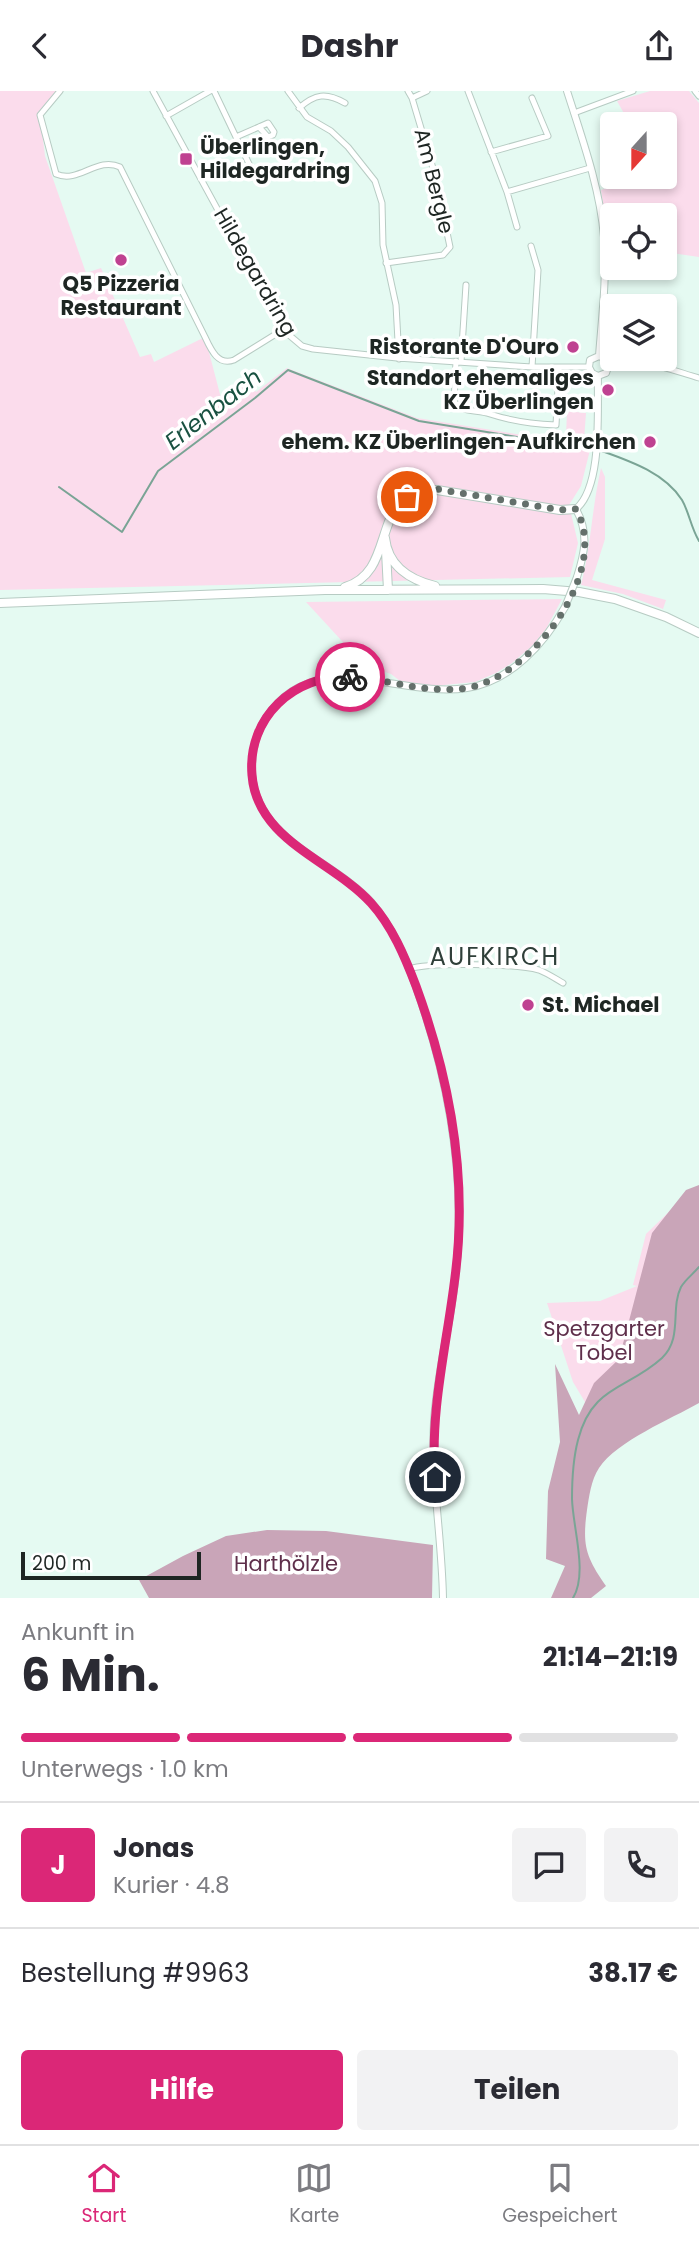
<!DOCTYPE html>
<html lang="de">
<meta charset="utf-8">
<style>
:root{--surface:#fff;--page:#f2f2f3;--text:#2b2b33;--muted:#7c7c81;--line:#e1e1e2;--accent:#db2777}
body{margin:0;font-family:Poppins,sans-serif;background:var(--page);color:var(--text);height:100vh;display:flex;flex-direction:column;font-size:26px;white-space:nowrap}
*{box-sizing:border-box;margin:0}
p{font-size:23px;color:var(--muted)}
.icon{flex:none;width:38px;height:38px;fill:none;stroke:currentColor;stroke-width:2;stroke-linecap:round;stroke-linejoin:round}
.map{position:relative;height:1507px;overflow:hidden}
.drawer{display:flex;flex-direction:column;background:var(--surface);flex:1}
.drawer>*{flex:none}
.needle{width:46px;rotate:201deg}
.buttons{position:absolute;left:600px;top:21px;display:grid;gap:14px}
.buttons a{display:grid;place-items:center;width:77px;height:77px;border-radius:7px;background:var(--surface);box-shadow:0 4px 10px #0003;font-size:35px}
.scale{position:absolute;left:21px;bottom:18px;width:180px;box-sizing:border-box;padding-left:7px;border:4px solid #1e2623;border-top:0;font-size:19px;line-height:24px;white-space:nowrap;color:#1e2623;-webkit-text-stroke:5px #fff;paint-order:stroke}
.pin{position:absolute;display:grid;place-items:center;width:60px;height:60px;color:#fff;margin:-30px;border:4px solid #fff;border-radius:50%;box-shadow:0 2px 7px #0007}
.courier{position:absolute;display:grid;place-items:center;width:70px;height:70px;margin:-35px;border:5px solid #db2777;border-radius:50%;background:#fff;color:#222;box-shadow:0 2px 9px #0007}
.overview em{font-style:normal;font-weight:700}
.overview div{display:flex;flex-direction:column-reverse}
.overview{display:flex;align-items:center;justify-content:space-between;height:119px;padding:0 21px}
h1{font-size:46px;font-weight:700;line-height:52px}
.bar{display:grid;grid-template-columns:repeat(4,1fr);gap:10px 7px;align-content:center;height:84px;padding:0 21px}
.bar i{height:9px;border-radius:5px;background:var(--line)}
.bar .active{background:var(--accent)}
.bar p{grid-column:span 4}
.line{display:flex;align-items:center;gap:18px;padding:0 21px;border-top:2px solid var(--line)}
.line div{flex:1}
.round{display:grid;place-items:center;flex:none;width:74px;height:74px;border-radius:7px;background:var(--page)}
.primary-button{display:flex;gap:14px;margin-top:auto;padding:14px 21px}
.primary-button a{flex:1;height:80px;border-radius:7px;background:var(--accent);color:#fff;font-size:28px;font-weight:700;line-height:80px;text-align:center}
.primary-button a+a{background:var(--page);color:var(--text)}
header{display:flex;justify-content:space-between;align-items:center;height:91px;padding:0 21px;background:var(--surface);font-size:32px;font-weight:700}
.tabs{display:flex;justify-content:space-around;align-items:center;height:98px;border-top:2px solid var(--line);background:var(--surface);font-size:19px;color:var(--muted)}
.tabs a{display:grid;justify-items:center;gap:4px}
.tabs .active{color:var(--accent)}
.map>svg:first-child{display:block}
.green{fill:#fbdcec}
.forest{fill:#c9a5b8}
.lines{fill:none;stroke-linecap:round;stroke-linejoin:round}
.stream{stroke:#7aa495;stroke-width:2}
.minor-casing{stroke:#b7cbc3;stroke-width:7}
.tertiary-casing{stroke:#b7cbc3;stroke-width:8}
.primary-casing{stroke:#b7cbc3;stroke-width:10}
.minor{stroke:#fff;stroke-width:5}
.tertiary{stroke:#fff;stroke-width:6}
.primary{stroke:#fff;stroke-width:8}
.tertiary-bridge-casing{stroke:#b7cbc3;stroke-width:8;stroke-linecap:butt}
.tertiary-bridge{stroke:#fff;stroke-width:6}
.done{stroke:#64706b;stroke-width:7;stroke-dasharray:0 12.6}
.route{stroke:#db2777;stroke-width:9}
.poi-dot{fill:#bf4291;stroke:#fff;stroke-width:2.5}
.labels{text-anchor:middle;stroke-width:7;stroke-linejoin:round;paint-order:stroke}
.poi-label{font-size:21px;font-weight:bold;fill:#1e2623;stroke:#fff;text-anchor:end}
.street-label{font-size:21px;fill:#1e2623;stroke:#fff}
.park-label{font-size:21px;fill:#5f2f4b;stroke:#fff}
.water-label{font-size:23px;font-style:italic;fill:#195141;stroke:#fff}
.quarter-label{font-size:24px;letter-spacing:2px;fill:#2f3f39;stroke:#fff}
</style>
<header><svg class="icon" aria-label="back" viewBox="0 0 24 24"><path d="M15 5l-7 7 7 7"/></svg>Dashr<svg class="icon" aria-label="share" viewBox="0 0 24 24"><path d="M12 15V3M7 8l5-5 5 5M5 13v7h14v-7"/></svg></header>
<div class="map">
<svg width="699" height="1507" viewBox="0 0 699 1507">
<rect width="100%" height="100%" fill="#e5faf2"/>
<!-- green -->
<path class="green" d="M0,0H60L40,24L45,65L86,182L101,177L140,266L151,263L154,271L205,246L221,307L245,286L256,301L287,277L417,327L591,355L581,395L569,414L578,452L570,486L0,499Z
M650,0H689L699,12V166L665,161V124H612V155L609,154L601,99L636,86H665V33H630L617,10Z
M567,320L586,322L584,349L566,345Z
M601,377L605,386V448L592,489L666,509L663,518L623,503L581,494C591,455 592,416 601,377Z
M562,508L546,538L532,555L512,572L496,582L475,591L434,595L400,590L391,583L364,574L306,511Z
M679,1111L699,1266L591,1321L573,1291L547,1212L600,1210L637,1195L633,1194L646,1143Z"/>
<!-- forest -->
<path class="forest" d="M699,1094V1312C671,1328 617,1350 599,1377C591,1389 589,1406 587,1419C582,1455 586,1466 606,1495L591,1507H551L565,1475L546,1468L548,1400L560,1351L555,1273L579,1324L594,1292L619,1268L652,1142L686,1099Z
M267,1439L326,1440L433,1454L432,1507H149L139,1489L183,1465L226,1445Z"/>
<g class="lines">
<!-- stream -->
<path class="stream" d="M602,360C630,370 665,382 682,409C689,421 691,437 699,450
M59,396L122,441L158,380L255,307L288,279L419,330L591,358
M573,1507C588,1482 573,1438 572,1408C572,1388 573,1368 578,1349C592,1294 627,1299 662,1267C683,1247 670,1218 681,1196C685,1189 694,1182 699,1176"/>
<!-- minor casing -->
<g class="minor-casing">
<path id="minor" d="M60,0L40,24L56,83C79,93 97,65 120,76L205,246C211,259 218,275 234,269L284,238
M153,0L268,211L289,244L302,255L313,258L397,267L532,276H589
M214,0L236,46L268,32L274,41L273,44L268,46L259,36
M288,0L307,26L331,40L348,56L375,90L382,112L383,154L396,214L399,268
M468,0L507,101L517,136
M695,0L699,5
M412,7L427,0
M299,17C315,3 326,1 345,12
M574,22L633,0
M166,25L210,0
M236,46L252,79
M491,61L548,45L532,7
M507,101L590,77
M531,155L538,179L532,276
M386,172L443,164L450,156L435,84L412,7L408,0
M456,270L454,311C466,323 476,318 490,323C511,330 533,333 556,334L559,278
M461,271L466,194
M609,273C641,266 668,278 699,287
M409,878C430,871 517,873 539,879C547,882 556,888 563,892"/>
</g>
<!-- tertiary casing -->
<g class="tertiary-casing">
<path id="tertiary" d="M567,0C582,47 600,97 604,146C607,186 602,225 599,265
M598,285L592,282L589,276L590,269L599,265
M598,285L606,282L609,273L606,268L599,265
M577,486C585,461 589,442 576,418C603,395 597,319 598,285
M443,1507C442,1448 431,1389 434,1331C437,1280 451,1232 456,1182C466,1085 449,990 417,899C407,869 393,837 372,812C333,768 257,751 252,682C251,662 255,644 266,627C314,552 399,608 467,597C511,590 544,553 565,516"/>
</g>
<!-- primary casing -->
<g class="primary-casing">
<path id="primary" d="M385,447C388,475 410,489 435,495
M386,460L388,499
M345,496C400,480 367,397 437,399L560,419L576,418
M0,512L325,499L543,498L579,501L615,508L666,526L699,542"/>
</g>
<!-- minor -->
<use href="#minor" class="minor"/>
<!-- tertiary -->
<use href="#tertiary" class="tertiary"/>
<!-- primary -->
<use href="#primary" class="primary"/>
<!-- tertiary-bridge casing -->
<g class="tertiary-bridge-casing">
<path id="tertiary-bridge" d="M565,516L577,486"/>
</g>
<!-- tertiary-bridge -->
<use href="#tertiary-bridge" class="tertiary-bridge"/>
</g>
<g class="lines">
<!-- done -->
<path class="done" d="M350,586C391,588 430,605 472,596C534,581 611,480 576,418L560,419L437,398L419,401L407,406"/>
<!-- route -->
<path class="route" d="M350,586C294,583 247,627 252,684C257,750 332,769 371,812C392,835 405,866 416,895C450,988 468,1088 455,1186C447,1253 430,1318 435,1386"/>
</g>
<!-- markers -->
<g class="poi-dot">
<rect x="179" y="61" width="14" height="14" rx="3.5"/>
<circle cx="121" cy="169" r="7"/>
<circle cx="573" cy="256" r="7"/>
<circle cx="608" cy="299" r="7"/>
<circle cx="650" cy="351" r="7"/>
<circle cx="528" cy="914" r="7"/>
</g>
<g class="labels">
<!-- poi labels -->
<g class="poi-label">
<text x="200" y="63" text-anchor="start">Überlingen,<tspan x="200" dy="24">Hildegardring</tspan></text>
<text x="121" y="200" text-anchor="middle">Q5 Pizzeria<tspan x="121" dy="24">Restaurant</tspan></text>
<text x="559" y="263">Ristorante D'Ouro</text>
<text x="594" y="294">Standort ehemaliges<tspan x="594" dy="24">KZ Überlingen</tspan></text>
<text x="636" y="358">ehem. KZ Überlingen-Aufkirchen</text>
<text x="542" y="921" text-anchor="start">St. Michael</text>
</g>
<!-- street labels -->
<g class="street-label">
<text transform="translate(434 90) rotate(76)" y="7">Am Bergle</text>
<text transform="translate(255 181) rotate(60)" y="7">Hildegardring</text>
</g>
<!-- park labels -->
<g class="park-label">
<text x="604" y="1245">Spetzgarter<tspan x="604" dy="24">Tobel</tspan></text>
<text x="286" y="1480">Harthölzle</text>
</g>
<!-- water labels -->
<g class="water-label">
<text transform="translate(213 318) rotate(-38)" y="8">Erlenbach</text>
</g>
<!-- quarter labels -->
<g class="quarter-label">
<text x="495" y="874">AUFKIRCH</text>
</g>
</g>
</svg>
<div class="buttons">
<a><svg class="needle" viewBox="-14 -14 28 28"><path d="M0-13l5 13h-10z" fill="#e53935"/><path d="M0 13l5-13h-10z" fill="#7c7c81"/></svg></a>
<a><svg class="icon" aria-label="locate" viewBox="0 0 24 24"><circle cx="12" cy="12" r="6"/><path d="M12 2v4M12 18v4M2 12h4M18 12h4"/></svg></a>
<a><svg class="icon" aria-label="layers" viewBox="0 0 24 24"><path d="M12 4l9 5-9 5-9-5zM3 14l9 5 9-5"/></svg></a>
</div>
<div class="scale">200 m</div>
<div class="pin" style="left:407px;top:406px;background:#ea580c"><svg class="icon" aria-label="bag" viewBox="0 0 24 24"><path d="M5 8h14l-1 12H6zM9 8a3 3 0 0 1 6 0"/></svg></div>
<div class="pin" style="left:435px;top:1386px;background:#1f2937"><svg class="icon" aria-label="home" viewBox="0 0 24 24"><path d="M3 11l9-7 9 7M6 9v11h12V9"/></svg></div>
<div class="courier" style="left:350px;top:586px"><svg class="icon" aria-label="bike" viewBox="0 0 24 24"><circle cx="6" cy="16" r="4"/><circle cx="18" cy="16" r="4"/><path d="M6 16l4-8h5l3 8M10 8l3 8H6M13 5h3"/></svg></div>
</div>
<section class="drawer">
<div class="overview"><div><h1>6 Min.</h1><p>Ankunft in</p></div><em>21:14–21:19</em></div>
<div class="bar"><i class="active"></i><i class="active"></i><i class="active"></i><i></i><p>Unterwegs · 1.0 km</p></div>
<div class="line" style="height:126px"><b class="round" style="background:var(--accent);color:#fff">J</b><div><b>Jonas</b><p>Kurier · 4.8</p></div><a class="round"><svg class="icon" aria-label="chat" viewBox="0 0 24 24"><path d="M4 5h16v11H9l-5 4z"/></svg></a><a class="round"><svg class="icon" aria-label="phone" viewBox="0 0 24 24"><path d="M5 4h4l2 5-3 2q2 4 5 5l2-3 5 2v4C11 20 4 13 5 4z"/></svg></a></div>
<div class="line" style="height:91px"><div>Bestellung #9963</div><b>38.17 €</b></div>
<div class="primary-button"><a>Hilfe</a><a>Teilen</a></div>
</section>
<nav class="tabs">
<a class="active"><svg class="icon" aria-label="home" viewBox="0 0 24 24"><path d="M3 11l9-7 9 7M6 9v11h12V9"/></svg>Start</a>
<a><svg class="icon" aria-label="map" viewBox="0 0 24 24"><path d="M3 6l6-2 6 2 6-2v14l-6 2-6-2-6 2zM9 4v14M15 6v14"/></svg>Karte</a>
<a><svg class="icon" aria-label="saved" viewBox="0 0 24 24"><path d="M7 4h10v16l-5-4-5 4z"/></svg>Gespeichert</a>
</nav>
